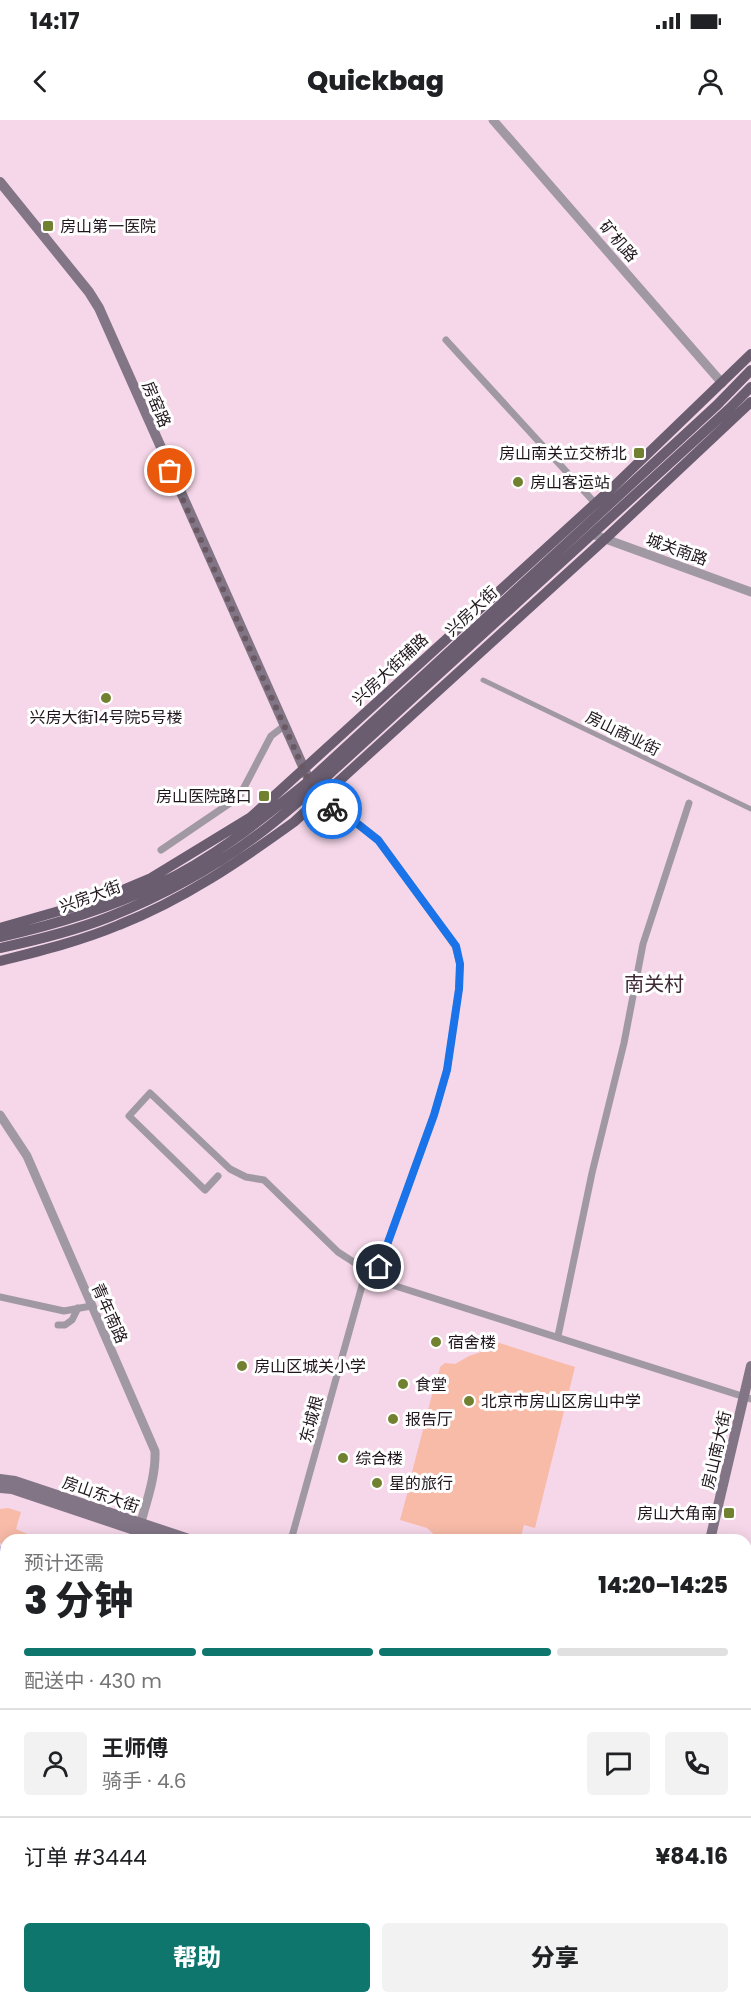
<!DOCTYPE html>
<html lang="zh">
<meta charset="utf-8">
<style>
:root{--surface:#fff;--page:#f2f2f2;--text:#202124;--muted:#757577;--line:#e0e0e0;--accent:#0f766e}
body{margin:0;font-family:Poppins,"Noto Sans SC",sans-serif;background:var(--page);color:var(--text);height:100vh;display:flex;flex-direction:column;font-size:22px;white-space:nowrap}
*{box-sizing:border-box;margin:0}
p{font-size:20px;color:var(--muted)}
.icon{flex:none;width:33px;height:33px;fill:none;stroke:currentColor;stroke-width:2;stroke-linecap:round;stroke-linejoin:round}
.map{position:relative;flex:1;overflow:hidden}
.side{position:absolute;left:0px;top:1414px;width:752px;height:470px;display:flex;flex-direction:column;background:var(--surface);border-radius:18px 18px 0 0;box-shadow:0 3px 15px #0003}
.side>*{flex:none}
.pin{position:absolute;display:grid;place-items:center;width:51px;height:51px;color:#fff;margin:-26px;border:3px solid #fff;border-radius:50%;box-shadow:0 2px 6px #0007}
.courier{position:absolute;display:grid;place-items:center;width:60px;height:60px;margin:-30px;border:4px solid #1a73e8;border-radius:50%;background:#fff;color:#222;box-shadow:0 2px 8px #0007}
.headline em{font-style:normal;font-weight:800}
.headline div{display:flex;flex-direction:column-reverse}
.headline{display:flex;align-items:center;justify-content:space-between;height:102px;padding:0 24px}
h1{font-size:39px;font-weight:800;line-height:45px}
.bar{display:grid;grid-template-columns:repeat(4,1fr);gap:9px 6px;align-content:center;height:72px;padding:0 24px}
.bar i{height:8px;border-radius:4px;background:var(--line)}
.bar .on{background:var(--accent)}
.bar p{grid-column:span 4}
.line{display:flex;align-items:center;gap:15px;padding:0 24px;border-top:2px solid var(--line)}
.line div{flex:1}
.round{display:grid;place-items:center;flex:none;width:63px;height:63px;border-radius:6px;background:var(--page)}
.action{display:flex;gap:12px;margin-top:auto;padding:12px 24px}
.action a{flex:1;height:69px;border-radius:6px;background:var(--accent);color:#fff;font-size:24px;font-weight:800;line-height:69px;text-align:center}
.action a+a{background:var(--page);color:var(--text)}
.status{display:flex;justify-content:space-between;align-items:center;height:42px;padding:0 30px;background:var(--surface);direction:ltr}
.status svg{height:16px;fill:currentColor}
header{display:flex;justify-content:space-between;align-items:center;height:78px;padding:0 24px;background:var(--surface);font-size:27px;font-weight:800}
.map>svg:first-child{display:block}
.green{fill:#f8bba8}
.water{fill:#938cd0}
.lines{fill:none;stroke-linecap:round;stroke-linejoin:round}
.river{stroke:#938cd0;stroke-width:15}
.pedestrian{stroke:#a099a4;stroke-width:5}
.minor{stroke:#a099a4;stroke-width:7}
.tertiary{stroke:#a099a4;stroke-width:9}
.secondary{stroke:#817586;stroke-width:10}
.primary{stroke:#6a5d70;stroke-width:10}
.rail-casing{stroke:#564750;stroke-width:4.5}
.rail{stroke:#fff;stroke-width:2;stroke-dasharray:7;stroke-linecap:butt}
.done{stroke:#6a5963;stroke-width:6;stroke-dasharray:0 10.8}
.route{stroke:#1a73e8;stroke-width:8}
.poi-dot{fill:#718130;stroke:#fff;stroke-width:2}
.labels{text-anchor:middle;stroke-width:6;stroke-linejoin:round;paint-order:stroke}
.poi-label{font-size:16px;fill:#1f151b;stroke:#fff;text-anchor:start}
.street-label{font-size:16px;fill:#1f151b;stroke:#fff}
.quarter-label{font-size:20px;fill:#402937;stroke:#fff}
</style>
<div class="status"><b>14:17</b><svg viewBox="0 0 49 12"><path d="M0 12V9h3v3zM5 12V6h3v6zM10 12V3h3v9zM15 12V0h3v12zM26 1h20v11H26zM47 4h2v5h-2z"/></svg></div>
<header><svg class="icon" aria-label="back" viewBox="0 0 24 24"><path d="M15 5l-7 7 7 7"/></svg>Quickbag<svg class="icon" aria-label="person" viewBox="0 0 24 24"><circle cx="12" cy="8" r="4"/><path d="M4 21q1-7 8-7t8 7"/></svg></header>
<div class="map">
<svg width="751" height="1883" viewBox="0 0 751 1883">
<rect width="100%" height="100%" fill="#f6d7e9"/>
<!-- green -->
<path class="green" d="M490,1220L575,1247L535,1408L524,1405L520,1420H440L427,1408L400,1400L410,1363L418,1365L420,1359L411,1356L435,1263L445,1264L447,1260L438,1256L440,1247L445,1243L455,1244L469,1236L487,1230Z
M8,1388L21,1392L16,1409L41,1420H6V1431L0,1422V1389Z
M129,1878H179L180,1883H130Z"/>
<!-- water -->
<path class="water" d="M0,1426L6,1434L5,1496L0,1488Z"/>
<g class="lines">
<!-- river -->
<path class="river" d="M108,1878L109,1883"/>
<!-- pedestrian -->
<path class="pedestrian" d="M483,560L751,689"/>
<!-- minor -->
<path class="minor" d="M446,220L595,383
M161,730L239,677L271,616L284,606
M218,1056L205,1070L129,996L150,973L230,1049L246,1057L264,1060L338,1132L386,1163L751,1279
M0,1177L64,1191L91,1186
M58,1205H65L72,1200L78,1188
M558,1216L592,1053L624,923L643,824L689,683
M291,1420L363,1162L379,1147L434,995L447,950L459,869L460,844L455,826L379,720L354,701L328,686L318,675
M746,1836L751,1819
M188,1878V1883
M249,1878L266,1883
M500,1878L517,1883
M388,1883L390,1878
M730,1883L732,1878"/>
<!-- tertiary -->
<path class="tertiary" d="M493,0L722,263
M592,414L751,472
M0,995L27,1036L155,1331C156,1357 146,1383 139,1409"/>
<!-- secondary -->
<path class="secondary" d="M0,62L89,172L99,188L313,669
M0,1359L15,1361L192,1420
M0,1368L12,1369L164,1420
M710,1420L751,1246
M0,1546L6,1560
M746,1609L751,1611
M746,1617L751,1619
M73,1883V1878
M603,1883L604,1878"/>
<!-- primary -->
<path class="primary" d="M0,808L101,779L151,758L251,697L609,371L751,234
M0,817C54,805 107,789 157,765C213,739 262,699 309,661L717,285L751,250
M0,828C37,820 74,811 109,797C164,775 217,746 264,710C281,697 297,683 313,669L729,289L751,267
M0,841C40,831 81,821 119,805C183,780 240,741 294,702L605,419L751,282"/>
<!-- rail casing -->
<g class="rail-casing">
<path id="rail" d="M0,1636L6,1658
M54,1878L55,1883"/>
</g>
<!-- rail -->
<use href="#rail" class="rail"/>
</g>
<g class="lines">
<!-- done -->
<path class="done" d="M170,351L309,661L313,669L332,689"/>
<!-- route -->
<path class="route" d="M332,689L354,701L378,720L456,826L460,844L459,869L447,950L434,995L379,1147"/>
</g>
<!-- markers -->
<g class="poi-dot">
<rect x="42" y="100" width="12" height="12" rx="3"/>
<rect x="633" y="327" width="12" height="12" rx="3"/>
<circle cx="518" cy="362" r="6"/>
<circle cx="106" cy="578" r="6"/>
<rect x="258" y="670" width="12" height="12" rx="3"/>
<circle cx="436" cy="1222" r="6"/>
<circle cx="242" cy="1246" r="6"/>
<circle cx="403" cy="1264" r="6"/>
<circle cx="469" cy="1281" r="6"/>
<circle cx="393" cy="1299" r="6"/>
<circle cx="343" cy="1338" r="6"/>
<circle cx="377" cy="1363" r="6"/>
<rect x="723" y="1387" width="12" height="12" rx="3"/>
</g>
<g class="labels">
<!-- poi labels -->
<g class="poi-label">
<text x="60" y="112">房山第一医院</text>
<text x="627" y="339" text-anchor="end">房山南关立交桥北</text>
<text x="530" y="368">房山客运站</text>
<text x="106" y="603" text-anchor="middle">兴房大街14号院5号楼</text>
<text x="252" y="682" text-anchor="end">房山医院路口</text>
<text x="448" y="1228">宿舍楼</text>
<text x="254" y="1252">房山区城关小学</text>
<text x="415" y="1270">食堂</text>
<text x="481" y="1287">北京市房山区房山中学</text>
<text x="405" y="1305">报告厅</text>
<text x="355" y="1344">综合楼</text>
<text x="389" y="1369">星的旅行</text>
<text x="717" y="1399" text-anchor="end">房山大角南</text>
</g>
<!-- street labels -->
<g class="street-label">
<text transform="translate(619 121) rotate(49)" y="6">矿机路</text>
<text transform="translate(157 284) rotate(67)" y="6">房窑路</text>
<text transform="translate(677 429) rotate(20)" y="6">城关南路</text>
<text transform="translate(471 491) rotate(-43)" y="6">兴房大街</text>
<text transform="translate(390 549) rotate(-43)" y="6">兴房大街辅路</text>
<text transform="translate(623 613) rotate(26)" y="6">房山商业街</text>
<text transform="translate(90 776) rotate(-20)" y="6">兴房大街</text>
<text transform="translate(110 1193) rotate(66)" y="6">青年南路</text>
<text transform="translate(311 1299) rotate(-75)" y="6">东城根</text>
<text transform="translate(716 1330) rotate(-77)" y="6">房山南大街</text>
<text transform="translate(101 1374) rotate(19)" y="6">房山东大街</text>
</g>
<!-- quarter labels -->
<g class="quarter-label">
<text x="654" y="871">南关村</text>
</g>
</g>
</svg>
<div class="pin" style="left:170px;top:351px;background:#ea580c"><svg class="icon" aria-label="bag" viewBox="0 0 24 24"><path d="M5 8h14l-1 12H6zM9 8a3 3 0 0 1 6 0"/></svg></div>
<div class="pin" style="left:379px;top:1147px;background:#1f2937"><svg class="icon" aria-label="home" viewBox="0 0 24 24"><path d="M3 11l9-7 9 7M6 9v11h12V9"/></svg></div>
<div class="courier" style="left:332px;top:689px"><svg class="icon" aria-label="bike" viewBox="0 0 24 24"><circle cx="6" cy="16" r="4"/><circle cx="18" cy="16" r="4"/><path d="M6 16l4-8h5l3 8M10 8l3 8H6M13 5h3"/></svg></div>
<section class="side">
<div class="headline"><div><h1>3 分钟</h1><p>预计还需</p></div><em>14:20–14:25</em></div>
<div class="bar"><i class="on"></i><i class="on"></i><i class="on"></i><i></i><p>配送中 · 430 m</p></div>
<div class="line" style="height:108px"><a class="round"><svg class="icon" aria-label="person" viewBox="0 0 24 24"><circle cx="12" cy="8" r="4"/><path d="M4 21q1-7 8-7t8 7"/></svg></a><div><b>王师傅</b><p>骑手 · 4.6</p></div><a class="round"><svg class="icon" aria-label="chat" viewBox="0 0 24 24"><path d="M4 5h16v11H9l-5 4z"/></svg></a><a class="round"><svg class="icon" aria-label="phone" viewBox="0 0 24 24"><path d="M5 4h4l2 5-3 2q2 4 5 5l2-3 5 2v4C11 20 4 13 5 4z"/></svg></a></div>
<div class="line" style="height:78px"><div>订单 #3444</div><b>¥84.16</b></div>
<div class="action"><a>帮助</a><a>分享</a></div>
</section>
</div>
